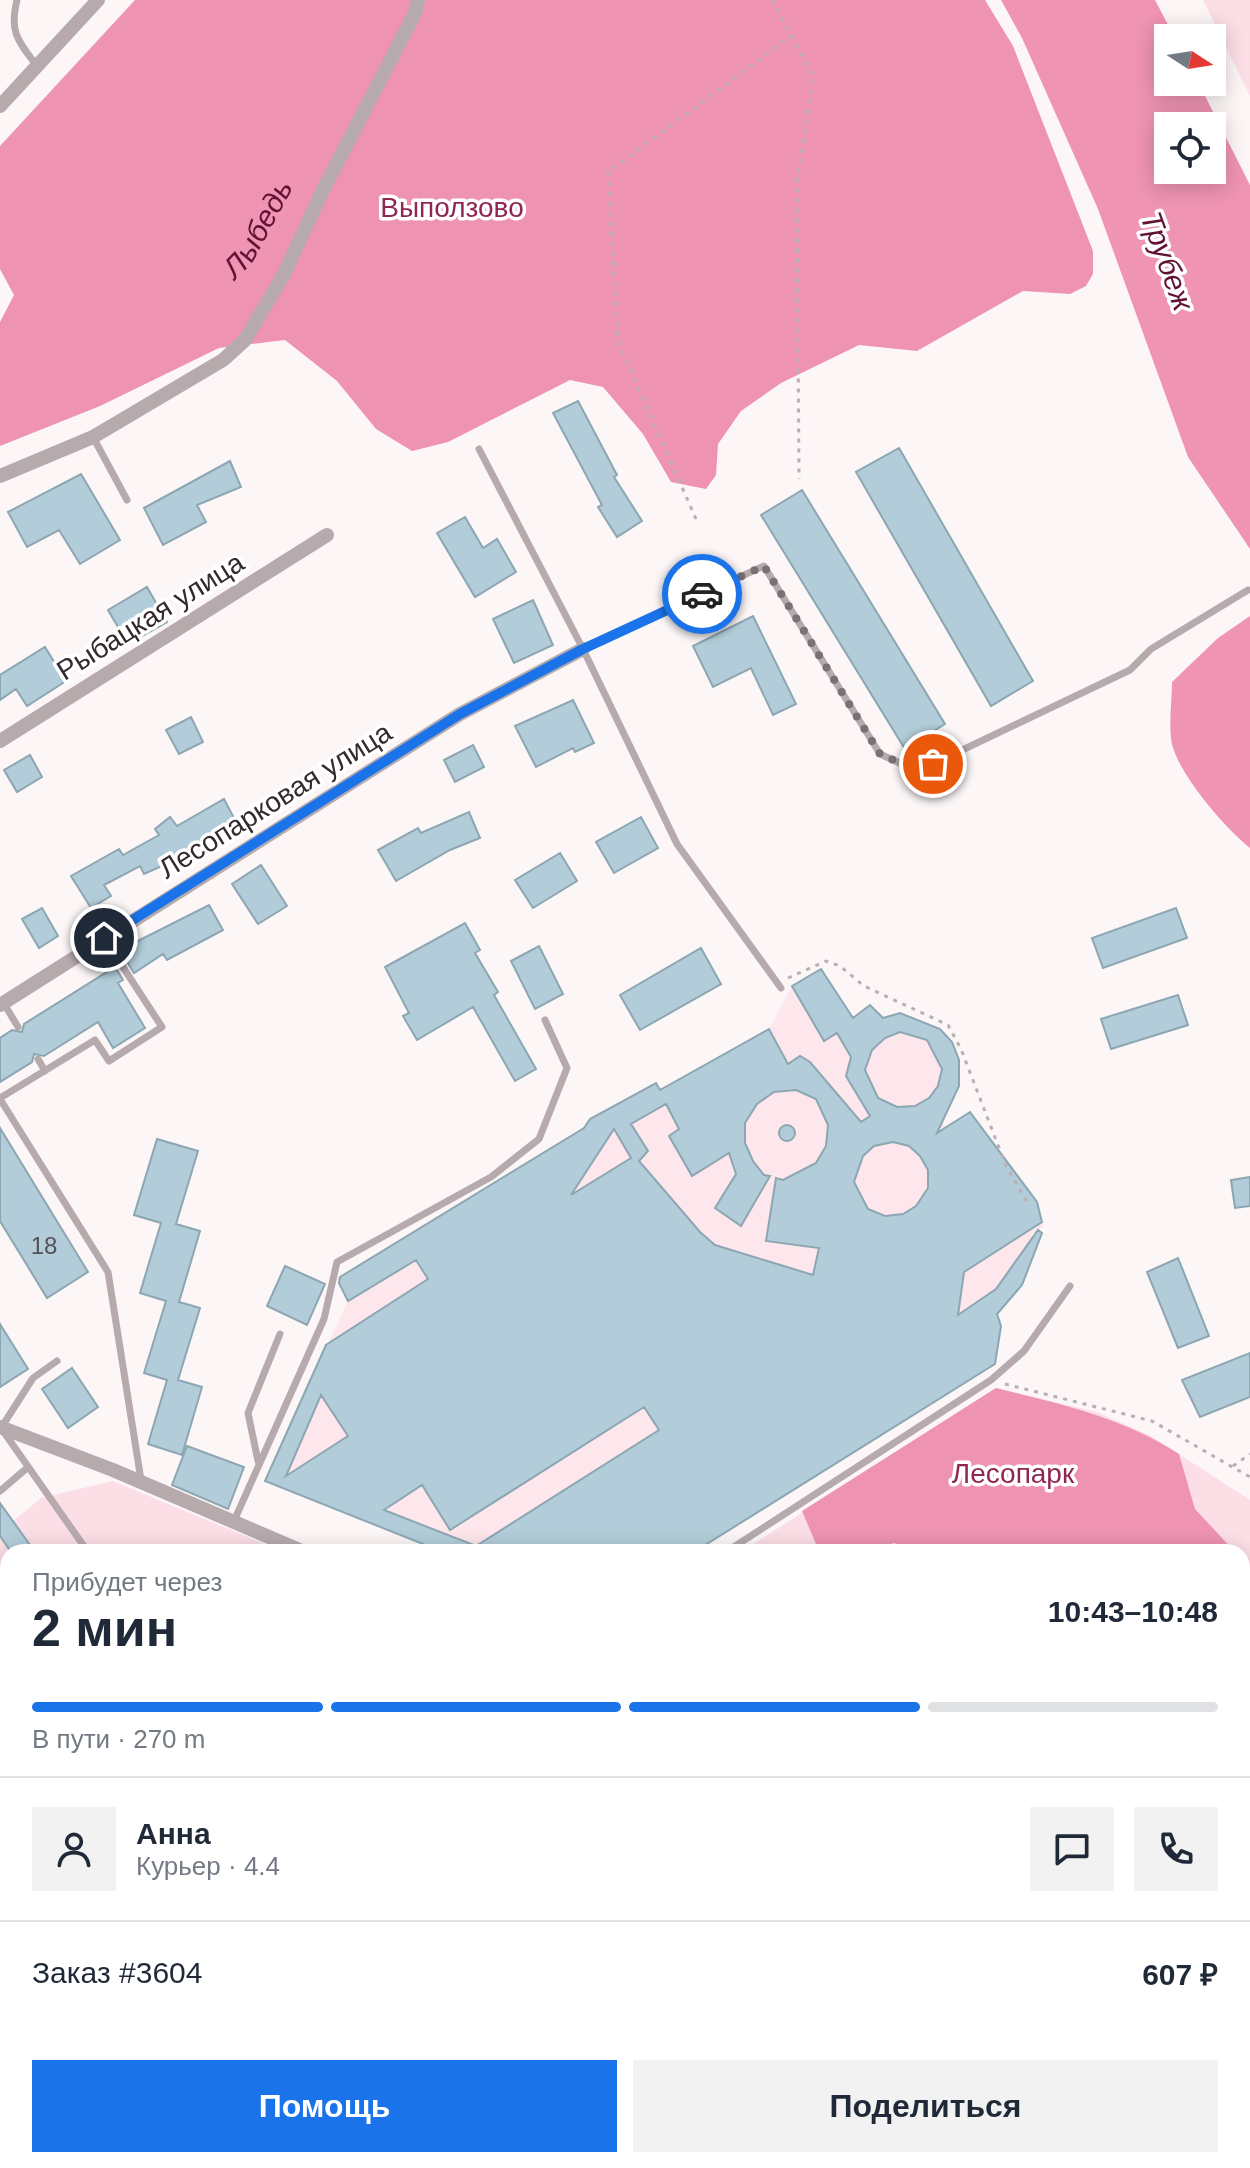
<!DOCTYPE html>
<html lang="ru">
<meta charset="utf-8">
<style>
:root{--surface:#fff;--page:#f2f2f3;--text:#1f2937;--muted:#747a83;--line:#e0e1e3;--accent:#1a73e8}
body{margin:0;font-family:Arial,sans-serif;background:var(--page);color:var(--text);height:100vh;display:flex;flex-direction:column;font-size:30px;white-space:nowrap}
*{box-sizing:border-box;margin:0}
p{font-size:26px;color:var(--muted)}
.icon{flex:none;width:44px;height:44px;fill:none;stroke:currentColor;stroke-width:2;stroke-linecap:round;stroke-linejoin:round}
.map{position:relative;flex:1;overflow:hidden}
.panel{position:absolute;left:0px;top:1544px;width:1250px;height:624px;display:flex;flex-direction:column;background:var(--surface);border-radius:24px 24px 0 0;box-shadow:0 4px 20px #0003}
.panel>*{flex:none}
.needle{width:52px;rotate:102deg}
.tools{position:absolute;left:1154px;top:24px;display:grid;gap:16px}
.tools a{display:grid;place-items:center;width:72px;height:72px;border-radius:0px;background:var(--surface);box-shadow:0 4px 20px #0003;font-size:40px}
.pin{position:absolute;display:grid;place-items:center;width:68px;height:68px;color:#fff;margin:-34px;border:4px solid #fff;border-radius:50%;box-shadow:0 2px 8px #0007}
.courier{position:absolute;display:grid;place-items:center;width:80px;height:80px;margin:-40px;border:6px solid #1a73e8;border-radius:50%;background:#fff;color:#222;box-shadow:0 2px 10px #0007}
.headline em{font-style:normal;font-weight:800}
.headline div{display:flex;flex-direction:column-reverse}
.headline{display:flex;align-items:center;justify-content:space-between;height:136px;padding:0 32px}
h1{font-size:52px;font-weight:800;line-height:60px}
.bar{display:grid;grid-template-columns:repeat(4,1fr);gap:12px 8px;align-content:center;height:96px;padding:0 32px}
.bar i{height:10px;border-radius:6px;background:var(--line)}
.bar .selected{background:var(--accent)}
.bar p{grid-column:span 4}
.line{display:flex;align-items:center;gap:20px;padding:0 32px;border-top:2px solid var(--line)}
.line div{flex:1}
.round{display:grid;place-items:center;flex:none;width:84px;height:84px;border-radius:0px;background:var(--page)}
.cta{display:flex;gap:16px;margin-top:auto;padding:16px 32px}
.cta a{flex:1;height:92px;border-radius:0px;background:var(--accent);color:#fff;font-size:32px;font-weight:800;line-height:92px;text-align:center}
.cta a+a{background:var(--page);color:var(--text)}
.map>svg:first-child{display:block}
.built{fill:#fde6ec}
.green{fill:#fbdee6}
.forest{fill:#ee93b1}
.water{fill:#ef94b2;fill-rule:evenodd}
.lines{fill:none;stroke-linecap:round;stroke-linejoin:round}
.river{stroke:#ef94b2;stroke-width:30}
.building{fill:#b2cdd9;stroke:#8ca6b2;stroke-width:2;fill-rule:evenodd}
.path{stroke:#b8b0b2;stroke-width:3;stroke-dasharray:4 6;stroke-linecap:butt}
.service{stroke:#b6aaad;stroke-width:7}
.minor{stroke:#b6aaad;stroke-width:14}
.primary{stroke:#7f696f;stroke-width:20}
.done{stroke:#7a7173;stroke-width:8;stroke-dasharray:0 14.4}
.route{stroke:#1a73e8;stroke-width:10}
.labels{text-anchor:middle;stroke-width:7;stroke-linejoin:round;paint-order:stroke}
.number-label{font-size:24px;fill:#545257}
.park-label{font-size:28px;fill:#902753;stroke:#fff}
.street-label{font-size:28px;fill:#34292c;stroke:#fff}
.water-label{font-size:30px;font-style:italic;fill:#621335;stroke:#fff}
</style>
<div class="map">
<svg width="1250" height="2168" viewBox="0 0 1250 2168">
<rect width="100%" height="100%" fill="#fcf6f7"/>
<!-- built -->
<path class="built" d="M821,969L853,1018L870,1005L883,1018L900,1013L940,1029L952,1042L959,1060V1086L939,1117L946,1127L970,1112L1037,1202L1043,1227L1032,1234L1033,1256L1022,1285L997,1314L1001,1326L995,1364L694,1552H443L265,1481L348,1301L337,1279L656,1083L660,1089L769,1029L792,986Z"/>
<!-- green -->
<path class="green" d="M1203,0H1250V96Z
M996,1388L1097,1412L1151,1436L1250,1500V2168H0V1532L41,1498L113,1481L284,1552H8V2160H1242V1552H741Z"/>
<!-- forest -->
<path class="forest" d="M135,0H985L1013,46L1093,251V274L1086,286L1070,294L1023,291L917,351L859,345L781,383L741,411L718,444L716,475L706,489L671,482L643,434L603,387L570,380L448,442L412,451L376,429L337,381L285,340L219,348L100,406L0,446V322L14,295L0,269V146Z
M996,1388C1061,1404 1122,1417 1179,1454L1195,1509L1235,1552H935L893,1543L879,1552L819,1551L802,1511Z
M1242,1559L1250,1568V1696L1242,1699Z
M0,1712L8,1717V2160H666V2168H0Z
M1250,1891V1974L1242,1978V1892Z
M1250,2071V2168H1071L1086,2160H1242V2075Z
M744,2160H819L826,2165L828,2160H897L882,2168H738Z"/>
<!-- water -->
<path class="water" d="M1001,0H1155L1175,38H1168V82H1198L1250,185V549L1188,457L1098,209L1022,38ZM1168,126H1212V170H1168Z
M1250,616V848C1225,828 1174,770 1171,738C1169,720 1172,700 1172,682L1218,638Z"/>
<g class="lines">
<!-- river -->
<path class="river" id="s1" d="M0,380L53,326L92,310L175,296L226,275L244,257L318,121L394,0"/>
</g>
<!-- building -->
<path class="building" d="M578,401L617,475L614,477L642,521L617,537L598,507L602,505L553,413Z
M899,448L1033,681L991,706L856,472Z
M230,461L241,487L197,505L206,522L163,545L144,508Z
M81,474L120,540L80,564L59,530L27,547L8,512Z
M802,490L945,724L905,749L761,515Z
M465,517L483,548L497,539L516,572L475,597L437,533Z
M147,587L167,622L128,644L108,610Z
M533,600L553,645L514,663L493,619Z
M753,616L796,704L773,715L751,668L713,687L693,646Z
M45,647L66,681L27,706L16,689L0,700V675Z
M573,700L594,743L575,752L573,748L536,767L515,726Z
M191,717L203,742L179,754L166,730Z
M473,745L484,767L455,782L444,760Z
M30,755L42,777L17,792L4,770Z
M224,799L235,820L192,845L178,859L144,874L140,866L104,885L111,896L91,908L71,876L119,849L123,855L159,835L155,829L170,817L177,826Z
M469,812L480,838L450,850L396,881L378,850L418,828L421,833Z
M641,817L658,848L614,873L596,842Z
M560,853L577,881L533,908L515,880Z
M261,865L287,906L258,924L232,884Z
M209,905L223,930L167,960L163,954L134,973L120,950Z
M42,908L58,936L39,948L22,919Z
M1176,908L1187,938L1103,968L1092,938Z
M465,923L480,950L475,953L498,992L494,995L536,1069L515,1081L473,1007L417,1040L403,1016L409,1013L385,967Z
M539,946L563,994L535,1009L511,961Z
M701,948L721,984L640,1030L620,995Z
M115,967L123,980L118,983L145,1028L113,1048L98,1022L44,1056L34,1054L32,1062L0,1082V1038L12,1030L22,1032L24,1024Z
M821,969L853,1018L870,1005L883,1018L900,1013L940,1029L952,1042L959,1060V1086L937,1133L970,1112L1037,1202L1042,1222L964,1272L958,1315L996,1289L1038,1230L1042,1233L1022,1285L997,1314L1001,1326L995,1364L694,1552H443L265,1481L326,1345L428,1279L416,1260L348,1301L339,1283L340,1277L584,1128L590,1119L656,1083L660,1090L769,1029L788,1064L800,1056L810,1062L861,1122L870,1116L846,1076L851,1057L837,1033L824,1041L792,986ZM900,1032L927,1040L942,1069L938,1086L929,1098L915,1106L897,1107L878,1098L865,1070L872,1050L885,1038ZM796,1090L816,1099L828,1125L826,1146L816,1163L783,1180L776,1178L766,1241L819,1248L813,1275L715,1245L700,1232L639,1161L648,1151L631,1124L666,1104L679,1129L669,1136L692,1176L729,1153L736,1174L715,1208L741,1226L770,1176L764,1175L753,1161L745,1143V1123L757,1104L774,1092ZM614,1129L631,1158L571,1195ZM893,1142L909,1146L920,1156L928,1170V1188L916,1206L903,1214L885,1216L868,1209L854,1182L863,1156L874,1146ZM321,1395L348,1436L286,1476ZM644,1407L659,1430L476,1546L384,1510L422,1485L450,1530Z
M1178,995L1188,1025L1111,1049L1101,1019Z
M779 1133a8 8 0 1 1 16 0a8 8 0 1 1-16 0Z
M0,1128L88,1272L47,1298L0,1221Z
M157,1139L198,1151L176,1224L200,1231L179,1302L200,1308L178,1380L202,1387L182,1455L148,1444L167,1380L144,1373L166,1301L140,1293L161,1223L134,1215Z
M1250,1177V1206L1235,1208L1231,1180Z
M1178,1258L1209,1336L1178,1348L1147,1272Z
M285,1266L325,1284L307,1325L267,1306Z
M0,1324L28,1369L0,1387Z
M1250,1353V1397L1200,1417L1182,1380Z
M72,1368L98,1407L68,1428L42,1389Z
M187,1446L244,1467L228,1509L172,1485Z
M0,1503L35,1552H11L0,1536Z"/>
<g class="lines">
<!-- path -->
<path class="path" d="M772,0L813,76L797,182L799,479
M696,519L618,342L608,172L791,36
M788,978L826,961L840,966L864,986L948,1025L961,1049L1006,1166L1027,1202
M1005,1384L1152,1421L1250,1477
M1233,1466L1250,1454
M1242,1964L1250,1960
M1242,2087L1250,2082
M916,2168L931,2160"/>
<!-- service -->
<path class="service" d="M17,0C9,32 18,41 37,66
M93,437L127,500
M479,449L583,649L677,844L781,988
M583,649L764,566L880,754L904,765L933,764L1130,670L1151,649L1248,590
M3,1002L18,1027
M38,1059L45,1071
M0,1098L95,1040L109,1061L162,1027L104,938
M0,1099L108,1272L141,1480
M57,1361L33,1378L1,1428L88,1552
M258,1461L248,1413L280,1334
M0,1491L27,1468
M234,1521L324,1319L337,1262L491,1177L539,1139L567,1068L545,1020
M726,1552L991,1380L1024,1351L1070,1286"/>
<!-- minor -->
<path class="minor" d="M0,106L98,0
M0,476L93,437L223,360L245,340L284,274L323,190L416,11L418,0
M0,741L327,535
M0,1005L460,714L583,649
M0,1427L113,1470L304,1552
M1242,2006L1250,2010"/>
<!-- primary -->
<path class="primary" d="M1242,2024L1250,2020
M1242,2051L1250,2047
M962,2168L977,2160
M1022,2168L1038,2160"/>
</g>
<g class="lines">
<!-- done -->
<path class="done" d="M702,594L764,566L880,754L904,765L933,764"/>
<!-- route -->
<path class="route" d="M104,938L460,714L583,649L702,594"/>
</g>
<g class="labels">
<!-- number labels -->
<g class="number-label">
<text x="44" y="1254">18</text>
</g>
<!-- park labels -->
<g class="park-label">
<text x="452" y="217">Выползово</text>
<text x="1013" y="1483">Лесопарк</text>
</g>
<!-- street labels -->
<g class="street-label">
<text transform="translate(150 616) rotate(-32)" y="10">Рыбацкая улица</text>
<text transform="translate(275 800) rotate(-32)" y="10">Лесопарковая улица</text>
</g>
<!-- water labels -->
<g class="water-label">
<text dy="10" stroke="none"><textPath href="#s1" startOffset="314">Лыбедь</textPath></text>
<text transform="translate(1167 261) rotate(70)" y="10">Трубеж</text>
</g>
</g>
</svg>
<div class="tools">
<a><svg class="needle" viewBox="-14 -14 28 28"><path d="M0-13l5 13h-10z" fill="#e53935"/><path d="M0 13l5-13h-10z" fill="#747a83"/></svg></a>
<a><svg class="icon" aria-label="locate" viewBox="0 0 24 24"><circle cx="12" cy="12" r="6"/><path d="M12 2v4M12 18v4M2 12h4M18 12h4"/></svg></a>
</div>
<div class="pin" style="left:933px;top:764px;background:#ea580c"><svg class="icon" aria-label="bag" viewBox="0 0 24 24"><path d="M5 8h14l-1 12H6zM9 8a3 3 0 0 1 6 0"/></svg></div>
<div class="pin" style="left:104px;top:938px;background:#1f2937"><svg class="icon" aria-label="home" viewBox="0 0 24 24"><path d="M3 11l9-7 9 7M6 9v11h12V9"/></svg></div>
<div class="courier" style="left:702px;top:594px"><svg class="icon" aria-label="car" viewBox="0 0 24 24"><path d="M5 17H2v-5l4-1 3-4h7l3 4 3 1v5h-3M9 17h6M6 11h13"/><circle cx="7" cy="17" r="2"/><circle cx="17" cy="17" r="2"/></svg></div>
<section class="panel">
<div class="headline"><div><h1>2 мин</h1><p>Прибудет через</p></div><em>10:43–10:48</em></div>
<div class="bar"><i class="selected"></i><i class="selected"></i><i class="selected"></i><i></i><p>В пути · 270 m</p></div>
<div class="line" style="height:144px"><a class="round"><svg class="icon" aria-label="person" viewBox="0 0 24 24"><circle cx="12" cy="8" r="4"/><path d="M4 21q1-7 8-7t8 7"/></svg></a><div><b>Анна</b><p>Курьер · 4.4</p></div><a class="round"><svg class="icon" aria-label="chat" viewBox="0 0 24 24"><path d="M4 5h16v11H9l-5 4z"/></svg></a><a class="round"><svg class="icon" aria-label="phone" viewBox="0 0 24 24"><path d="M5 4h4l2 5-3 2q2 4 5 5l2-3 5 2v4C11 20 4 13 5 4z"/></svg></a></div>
<div class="line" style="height:104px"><div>Заказ #3604</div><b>607 ₽</b></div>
<div class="cta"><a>Помощь</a><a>Поделиться</a></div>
</section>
</div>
